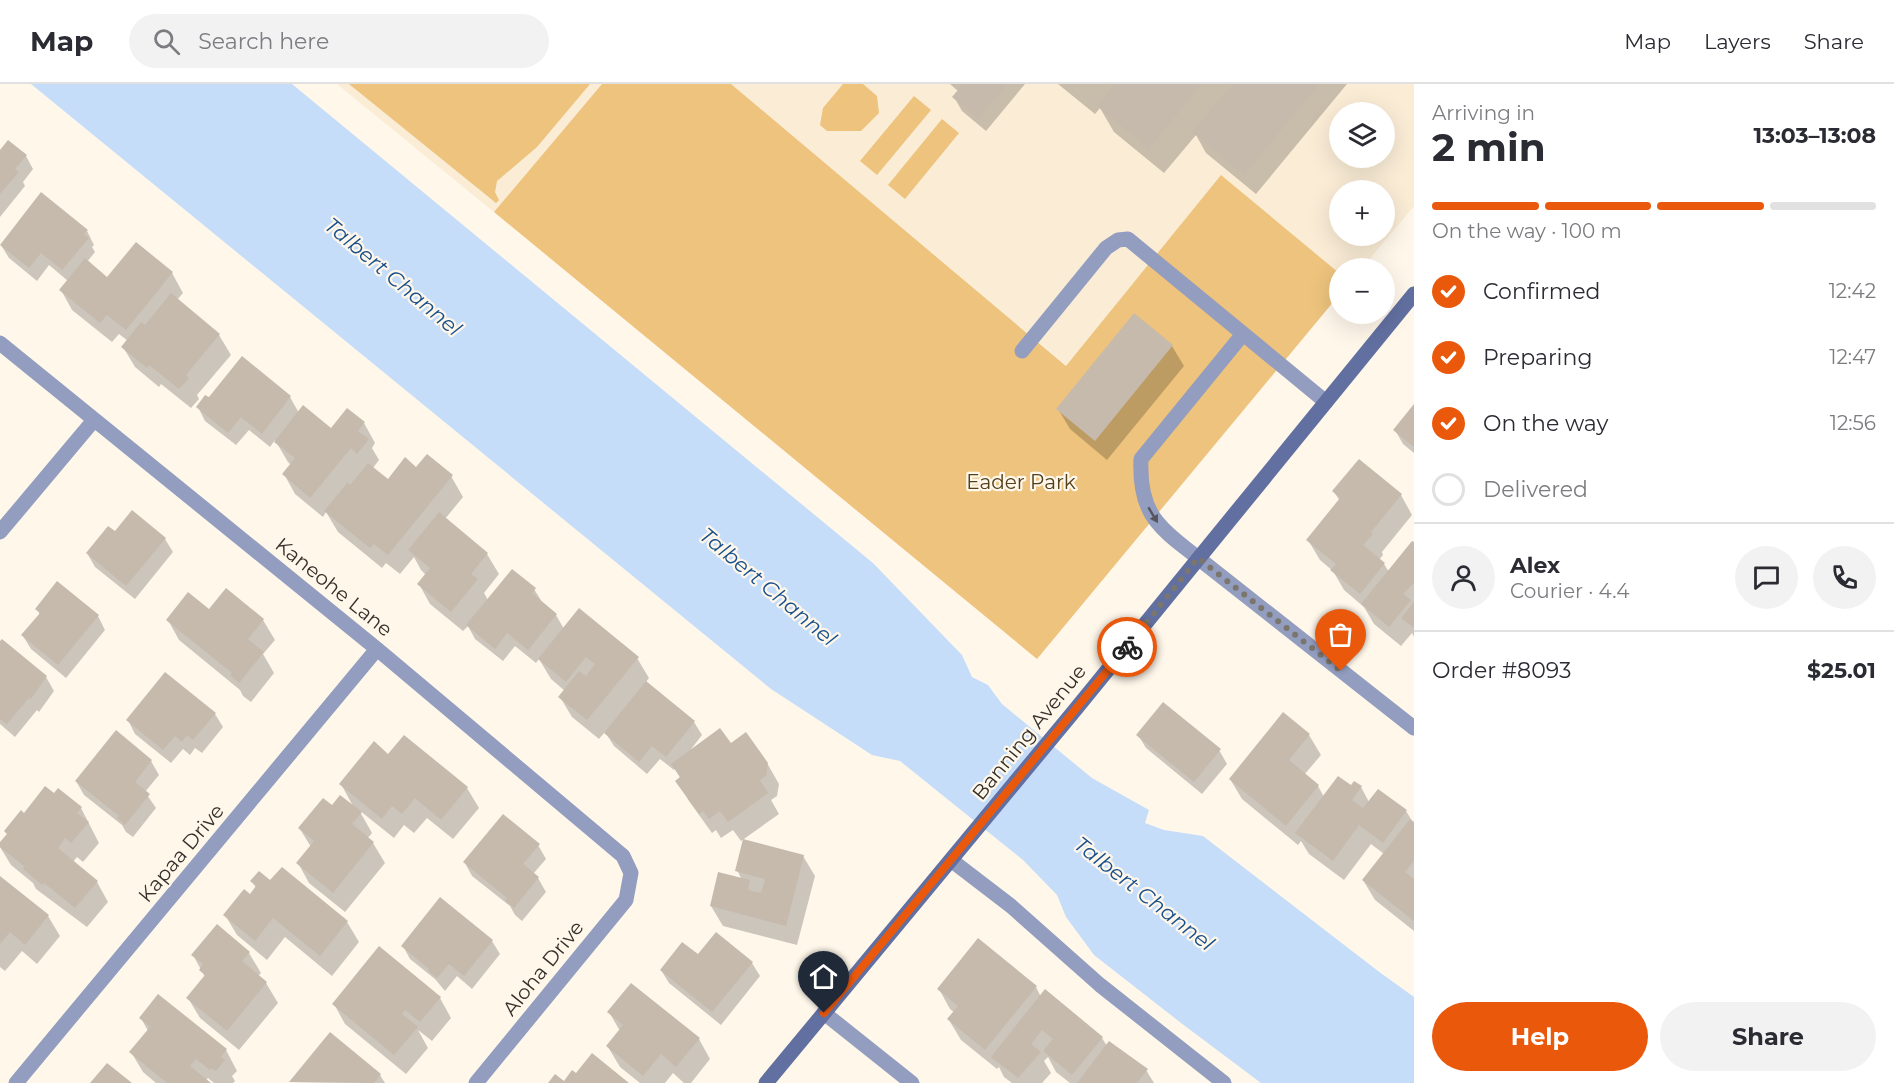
<!DOCTYPE html>
<meta charset="utf-8">
<style>
:root{--surface:#fff;--page:#f2f2f3;--text:#2b2b33;--muted:#7c7c81;--line:#e1e1e2;--accent:#ea580c}
body{margin:0;font-family:Montserrat,sans-serif;background:var(--page);color:var(--text);height:100vh;display:flex;flex-direction:column;font-size:22px;white-space:nowrap}
*{box-sizing:border-box;margin:0}
p{font-size:20px;color:var(--muted)}
.icon{flex:none;width:33px;height:33px;fill:none;stroke:currentColor;stroke-width:2;stroke-linecap:round;stroke-linejoin:round}
.map{position:relative;flex:1;overflow:hidden}
.drawer{display:flex;flex-direction:column;background:var(--surface);width:480px}
.drawer>*{flex:none}
.tools{position:absolute;left:1329px;top:18px;display:grid;gap:12px}
.tools a{display:grid;place-items:center;width:66px;height:66px;border-radius:50%;background:var(--surface);box-shadow:0 6px 24px #0002;font-size:30px}
.pin{position:absolute;display:grid;place-items:center;width:51px;height:51px;color:#fff;margin:-62px -26px;border-radius:50% 50% 50% 0;rotate:-45deg;box-shadow:0 0 6px #0007}
.pin .icon{rotate:45deg}
.courier{position:absolute;display:grid;place-items:center;width:60px;height:60px;margin:-30px;border:4px solid #ea580c;border-radius:50%;background:#fff;color:#222;box-shadow:0 2px 8px #0007}
.summary em{font-style:normal;font-weight:700}
.summary div{display:flex;flex-direction:column-reverse}
.summary{display:flex;align-items:center;justify-content:space-between;height:102px;padding:0 18px}
h1{font-size:39px;font-weight:700;line-height:45px}
.bar{display:grid;grid-template-columns:repeat(4,1fr);gap:9px 6px;align-content:center;height:72px;padding:0 18px}
.bar i{height:8px;border-radius:4px;background:var(--line)}
.bar .active{background:var(--accent)}
.bar p{grid-column:span 4}
.line{display:flex;align-items:center;gap:15px;padding:0 18px;border-top:2px solid var(--line)}
.line div{flex:1}
.round{display:grid;place-items:center;flex:none;width:63px;height:63px;border-radius:32px;background:var(--page)}
ol{padding:0 18px;list-style:none}
li{display:flex;align-items:center;gap:18px;height:66px}
li p{margin-inline-start:auto}
li .icon{padding:6px;border-radius:50%;background:var(--accent);color:#fff;stroke-width:4}
li:last-child{color:var(--muted)}
li i{width:33px;height:33px;border:3px solid var(--line);border-radius:50%}
.button{display:flex;gap:12px;margin-top:auto;padding:12px 18px}
.button a{flex:1;height:69px;border-radius:36px;background:var(--accent);color:#fff;font-size:24px;font-weight:700;line-height:69px;text-align:center}
.button a+a{background:var(--page);color:var(--text)}
header{display:flex;align-items:center;gap:36px;box-sizing:border-box;height:84px;padding:0 30px;background:var(--surface);border-bottom:2px solid var(--line)}
header strong{font-size:28px}
nav{display:flex;gap:33px;margin-inline-start:auto;font-size:21px}
.search{width:420px;height:54px;background:var(--page);display:flex;align-items:center;gap:15px;box-sizing:border-box;padding:0 21px;border-radius:33px;color:var(--muted);font-size:22px}
main{display:flex;flex:1;min-height:0}
.map>svg:first-child{display:block}
.built{fill:#faecd5;fill-rule:evenodd}
.green{fill:#edc37d}
.water{fill:#c6ddf9}
.shadow{fill:#0003}
.building{fill:#c6baad}
.lines{fill:none;stroke-linecap:round;stroke-linejoin:round}
.lane{stroke:#929dbf;stroke-width:15}
.street{stroke:#929dbf;stroke-width:15}
.secondary{stroke:#6270a1;stroke-width:15}
.oneway{fill:#55565e}
.done{stroke:#7b766d;stroke-width:6;stroke-dasharray:0 10.8}
.route{stroke:#ea580c;stroke-width:8}
.labels{text-anchor:middle;stroke-width:4.5;stroke-linejoin:round;paint-order:stroke}
.park-label{font-size:20px;fill:#54401d;stroke:#fff7ea}
.street-label{font-size:20px;fill:#34302a;stroke:#fff7ea}
.water-label{font-size:21px;font-style:italic;fill:#18508d;stroke:#fff7ea}
</style>
<header>
<strong>Map</strong>
<div class="search"><svg class="icon" aria-label="search" viewBox="0 0 24 24"><circle cx="10" cy="10" r="6"/><path d="M15 15l6 6"/></svg>Search here</div>
<nav><a>Map</a><a>Layers</a><a>Share</a></nav>
</header>
<main>
<div class="map">
<svg width="1414" height="999" viewBox="0 0 1414 999">
<rect width="100%" height="100%" fill="#fff7ea"/>
<!-- built -->
<path class="built" d="M337,0H602L494,128Z
M731,0H1414V122L1362,184H1340L1339,189L1221,91L1067,282ZM1340,28H1384V74H1340ZM1340,106H1384V152H1340Z"/>
<!-- green -->
<path class="green" d="M349,0H590L537,63L497,97L495,108L499,116L496,119Z
M602,0H731L1066,282L1221,91L1339,189V211L1037,575L494,128Z
M843,0H863L877,12L879,29L861,47H827L820,41L823,24Z
M914,12L931,26L877,91L860,77Z
M942,35L959,49L905,115L888,101Z"/>
<!-- water -->
<path class="water" d="M31,0H292L873,479L962,571L972,593L988,601L1002,620L1092,694L1149,726L1145,739L1164,746L1203,752L1378,887L1414,913V999H1261L1181,939L1094,871L1066,833L1057,811L1023,776L900,677L872,671L771,605Z"/>
<!-- shadow -->
<path class="shadow" d="M950,0H1025L986,47L962,27L954,13L959,8Z
M1058,0H1347L1256,110L1206,69L1196,51L1164,89L1114,48L1100,24L1095,30Z
M0,68L26,72L33,85L23,98L25,102L0,133Z
M87,147L94,161L92,163L95,168L87,178L108,195L172,189L183,209L177,216L219,251L231,271L197,311L199,315L191,324L161,300L159,303L135,283L123,263L128,257L119,250L112,258L72,226L61,206L68,197L49,181L37,197L9,174L1,161Z
M1172,262L1184,282L1107,376L1070,345L1058,325Z
M242,274L290,313L299,329L331,346L364,339L375,359L372,364L379,376L373,384L388,397L417,385L451,392L463,413L445,435L487,470L499,490L484,509L488,516L534,505L542,518L556,531L564,545L637,574L649,594L646,598L694,638L702,651L689,668L730,661L767,679L779,700L777,712L771,716L779,730L741,757L733,746L721,754L716,746L712,749L689,717L677,697L681,695L675,685L674,686L660,675L647,690L614,662L605,648L599,655L572,633L560,613L565,607L551,595L539,575L536,579L515,562L503,577L475,555L468,542L463,547L430,520L419,500L426,491L421,486L414,473L400,490L386,479L382,484L338,448L326,428L323,433L295,410L284,390L291,381L288,378L275,356L270,363L249,346L236,361L205,337L198,323L209,315Z
M1414,322V369L1403,360L1395,346Z
M1334,408L1401,411L1412,431L1382,468L1383,471L1379,476L1384,480L1389,488L1412,459L1414,460V553L1412,549L1401,562L1374,540L1364,523L1344,506L1333,487L1320,476L1308,456L1340,417Z
M165,455L173,468L135,515L95,483L87,469Z
M37,525L98,532L105,546L66,594L31,565L23,552L40,531Z
M209,527L263,536L275,556L263,570L274,589L251,618L243,612L240,606L179,556L168,536Z
M0,559L46,593L54,607L39,628L37,626L15,653L0,640Z
M215,630L223,643L202,669L195,664L190,671L183,665L171,679L135,650L128,636Z
M116,649L151,677L159,691L145,708L156,724L133,753L126,748L122,741L84,711L76,697Z
M1138,651L1219,666L1227,680L1202,710L1146,664Z
M1309,651L1321,671L1304,691L1318,702L1324,713L1351,703H1361L1369,718L1406,727L1414,740V847L1375,816L1363,796L1384,770L1371,760L1344,796L1309,770L1301,757L1298,761L1242,715L1230,695Z
M389,672L467,704L479,724L453,755L427,734L414,749L404,741L394,754L359,726L372,749L367,755L373,759L385,779L345,828L309,799L298,779L311,763L300,745L332,723L354,724L341,700Z
M81,724L99,759L83,778L77,773L73,778L97,798L108,818L87,843L36,805L33,799L11,781L0,763V760L24,731Z
M538,761L546,775L533,790L538,794L546,808L522,837L515,831L510,822L472,792L465,779Z
M803,772L815,792L797,861L723,842L711,822L742,796L737,786Z
M0,794L48,832L60,852L37,880L22,867L5,887L0,883Z
M252,797L270,798L347,838L359,858L332,892L285,853L267,876L237,851L225,831L250,812L256,804Z
M492,857L500,870L472,905L457,892L445,907L435,895L410,875L403,862Z
M249,869L261,889L258,892L266,899L278,919L239,966L200,934L188,914L205,893L193,871Z
M698,873L752,879L760,892L721,941L669,899L661,886Z
M1036,903L1041,913L1102,954L1107,962L1146,986L1154,999H1070L1056,988L1048,973L1044,977L1051,989L1042,999H1012L1004,993L999,983L997,985L961,956L949,936L955,929L950,925L939,905Z
M440,914L451,934L432,957L418,946L428,964L406,990L345,940L334,920Z
M609,928L699,955L710,975L691,999H684L673,989L665,999H640L620,983L608,963L620,947Z
M141,934L226,966L237,987L232,992L235,997L233,999H214L208,994L205,997L208,999H156L143,988L131,968L148,947Z
M380,991L385,999L291,998Z"/>
<!-- building -->
<path class="building" d="M963,0H1007L978,35L952,13Z
M1115,0H1202L1149,64L1097,22Z
M1233,0H1319L1244,91L1192,48Z
M8,56L27,71L15,85L19,88L0,110V66Z
M41,108L88,146L84,150L89,154L62,186L41,169L29,184L0,161Z
M136,158L173,188L126,246L107,231L100,239L59,206L85,174L107,193Z
M171,209L220,250L186,291L189,294L179,305L149,281L147,284L121,263L141,238L145,241Z
M1134,229L1173,261L1095,357L1056,325Z
M242,272L291,312L262,350L241,333L228,349L196,323L205,311L209,313Z
M1414,320V363L1393,346Z
M303,321L331,344L347,324L365,338L358,347L369,355L357,370L351,364L310,414L282,390L295,374L274,358Z
M427,370L453,391L388,471L374,460L370,464L324,427L348,398L350,401L368,379L388,395L405,373L416,383Z
M1359,375L1402,410L1371,448L1373,450L1363,461L1385,479L1360,510L1330,486L1336,480L1306,456L1340,414L1332,407Z
M132,426L166,454L126,502L86,469L108,442L115,447Z
M439,428L488,469L471,490L478,495L451,528L417,500L430,484L408,466Z
M1412,457L1414,458V499L1403,510L1411,516L1389,543L1361,520Z
M512,485L536,504L532,509L557,530L528,566L507,549L495,565L466,541Z
M57,497L99,531L58,581L21,551L40,529L35,525Z
M226,504L264,535L248,555L264,568L239,599L230,591L232,589L166,536L188,508L209,525Z
M1414,518V544L1401,534Z
M579,524L639,573L587,636L558,613L579,587L586,592L595,580L586,573L566,598L538,575Z
M2,555L47,592L31,615L29,614L7,640L0,635V557Z
M165,588L216,629L193,656L187,651L182,658L175,652L163,666L126,636Z
M646,597L695,637L666,673L652,662L639,678L604,649Z
M1163,618L1221,665L1194,698L1136,651Z
M1283,628L1310,650L1289,676L1319,701L1286,742L1229,695Z
M720,644L731,659L746,648L768,679L766,692L760,696L768,709L728,738L720,727L709,735L703,727L699,730L675,697L680,693L671,680Z
M116,646L152,676L135,698L150,710L125,741L117,734L119,732L75,697Z
M404,651L468,703L441,736L415,714L402,730L392,722L382,735L339,700L374,657L388,670Z
M1338,692L1351,701L1354,697L1362,702L1352,716L1363,724L1378,705L1407,726L1383,759L1359,741L1333,777L1295,749Z
M45,702L54,709L58,704L82,723L77,729L89,738L71,759L65,754L58,764L98,797L75,824L44,799L42,801L23,785L24,782L0,763V758L7,750L4,747L21,726L24,729Z
M340,711L362,728L352,740L374,758L333,809L296,779L314,757L298,744L323,714L332,721Z
M503,730L540,760L523,780L539,793L514,824L505,817L507,814L463,778Z
M1410,735L1414,738V777L1405,788L1414,795V837L1362,796Z
M743,755L804,771L786,842L710,822L718,788L750,796L748,806L761,809L765,795L735,787Z
M282,783L348,837L320,872L273,834L255,857L223,831L244,805L250,810L256,802L250,797L259,787L270,796Z
M0,792L49,831L25,861L10,848L0,860Z
M440,813L493,856L464,892L449,880L437,894L428,887L429,885L401,862Z
M217,840L250,868L242,877L267,898L227,947L186,914L205,891L199,886L203,880L191,871Z
M716,848L753,878L712,928L660,886L682,858L698,870Z
M978,854L1037,902L985,966L947,935L958,922L937,905Z
M379,862L441,913L420,938L405,926L402,930L418,943L394,971L332,920Z
M631,899L700,954L676,983L661,970L643,992L606,962L623,941L607,928Z
M1045,905L1103,953L1072,991L1043,967L1053,955L1042,946L1031,960L1041,968L1018,994L991,973Z
M158,910L227,965L221,973L225,976L216,987L211,984L210,986L196,975L190,982L211,999H167L129,968L150,943L139,934Z
M330,948L381,990L374,999L289,998Z
M1109,957L1148,985L1137,999H1077Z
M592,969L629,999H548L555,990L564,997L572,986L576,989Z
M107,979L132,999H90Z"/>
<g class="lines">
<!-- lane -->
<path class="lane" d="M1022,267L1106,164L1118,156L1128,155L1326,318
M1198,474C1185,463 1169,453 1158,439C1143,422 1140,397 1141,375L1243,250
M951,776L1011,822L1100,901L1224,999"/>
<!-- street -->
<path class="street" d="M0,259L377,565L623,772L631,789L626,816L476,999
M0,448L94,336
M1198,474L1414,644
M824,929L912,999
M16,999L377,565"/>
<!-- secondary -->
<path class="secondary" d="M766,999L1075,626L1414,210"/>
</g>
<!-- one-way arrows -->
<defs><path id="oneway-solid" d="M-6-.8H1V-3.2L6.5 0L1 3.2V.8H-6Z" transform="scale(1.5)"/></defs>
<use class="oneway" href="#oneway-solid" transform="translate(1153 431) rotate(59)"/>
<g class="lines">
<!-- done -->
<path class="done" d="M1127,563L1198,474L1341,587"/>
<!-- route -->
<path class="route" d="M824,929L1127,563"/>
</g>
<g class="labels">
<!-- park labels -->
<g class="park-label">
<text x="1021" y="405">Eader Park</text>
</g>
<!-- street labels -->
<g class="street-label">
<text transform="translate(334 503) rotate(39)" y="7">Kaneohe Lane</text>
<text transform="translate(1029 648) rotate(-51)" y="7">Banning Avenue</text>
<text transform="translate(181 769) rotate(-50)" y="7">Kapaa Drive</text>
<text transform="translate(543 884) rotate(-51)" y="7">Aloha Drive</text>
</g>
<!-- water labels -->
<g class="water-label">
<text transform="translate(393 193) rotate(40)" y="7">Talbert Channel</text>
<text transform="translate(768 503) rotate(40)" y="7">Talbert Channel</text>
<text transform="translate(1144 810) rotate(38)" y="7">Talbert Channel</text>
</g>
</g>
</svg>
<div class="tools">
<a><svg class="icon" aria-label="layers" viewBox="0 0 24 24"><path d="M12 4l9 5-9 5-9-5zM3 14l9 5 9-5"/></svg></a>
<a>+</a>
<a>−</a>
</div>
<div class="pin" style="left:1341px;top:587px;background:#ea580c"><svg class="icon" aria-label="bag" viewBox="0 0 24 24"><path d="M5 8h14l-1 12H6zM9 8a3 3 0 0 1 6 0"/></svg></div>
<div class="pin" style="left:824px;top:929px;background:#1f2937"><svg class="icon" aria-label="home" viewBox="0 0 24 24"><path d="M3 11l9-7 9 7M6 9v11h12V9"/></svg></div>
<div class="courier" style="left:1127px;top:563px"><svg class="icon" aria-label="bike" viewBox="0 0 24 24"><circle cx="6" cy="16" r="4"/><circle cx="18" cy="16" r="4"/><path d="M6 16l4-8h5l3 8M10 8l3 8H6M13 5h3"/></svg></div>
</div>
<section class="drawer">
<div class="summary"><div><h1>2 min</h1><p>Arriving in</p></div><em>13:03–13:08</em></div>
<div class="bar"><i class="active"></i><i class="active"></i><i class="active"></i><i></i><p>On the way · 100 m</p></div>
<ol>
<li><svg class="icon" aria-label="check" viewBox="0 0 24 24"><path d="M5 12l5 5 9-10"/></svg>Confirmed<p>12:42</p></li>
<li><svg class="icon" aria-label="check" viewBox="0 0 24 24"><path d="M5 12l5 5 9-10"/></svg>Preparing<p>12:47</p></li>
<li><svg class="icon" aria-label="check" viewBox="0 0 24 24"><path d="M5 12l5 5 9-10"/></svg>On the way<p>12:56</p></li>
<li><i></i>Delivered</li>
</ol>
<div class="line" style="height:108px"><a class="round"><svg class="icon" aria-label="person" viewBox="0 0 24 24"><circle cx="12" cy="8" r="4"/><path d="M4 21q1-7 8-7t8 7"/></svg></a><div><b>Alex</b><p>Courier · 4.4</p></div><a class="round"><svg class="icon" aria-label="chat" viewBox="0 0 24 24"><path d="M4 5h16v11H9l-5 4z"/></svg></a><a class="round"><svg class="icon" aria-label="phone" viewBox="0 0 24 24"><path d="M5 4h4l2 5-3 2q2 4 5 5l2-3 5 2v4C11 20 4 13 5 4z"/></svg></a></div>
<div class="line" style="height:78px"><div>Order #8093</div><b>$25.01</b></div>
<div class="button"><a>Help</a><a>Share</a></div>
</section>
</main>
